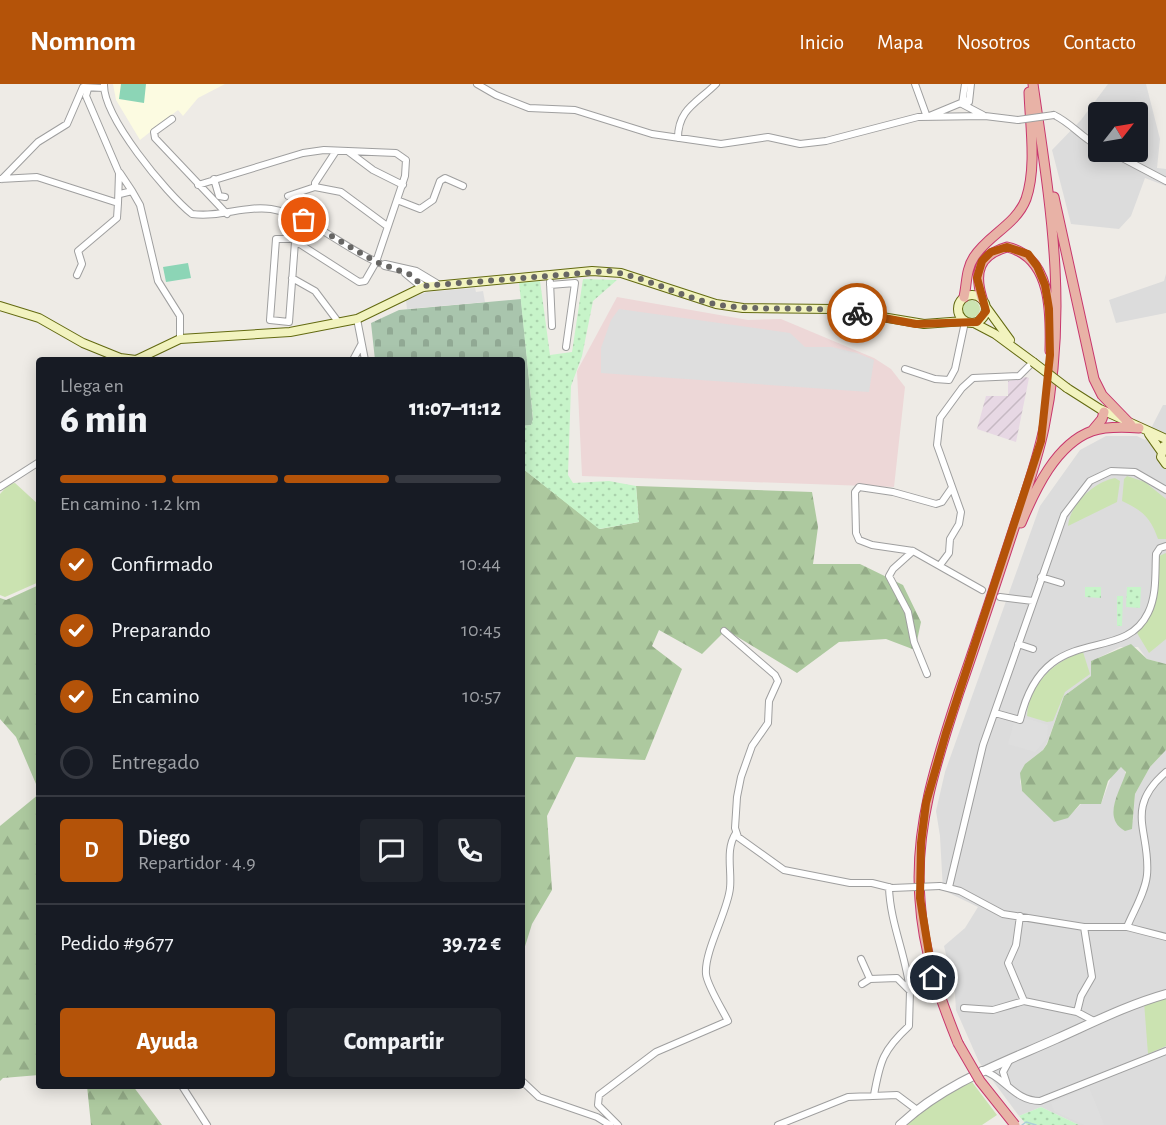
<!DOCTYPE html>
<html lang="es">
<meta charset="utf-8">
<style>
:root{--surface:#171b24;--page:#20242c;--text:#f1f3f6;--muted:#9ea1a6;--line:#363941;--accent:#b45309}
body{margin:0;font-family:"Alegreya Sans",sans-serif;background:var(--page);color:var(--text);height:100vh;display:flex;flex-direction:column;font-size:22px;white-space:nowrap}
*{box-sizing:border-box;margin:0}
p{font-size:20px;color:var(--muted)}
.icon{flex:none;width:33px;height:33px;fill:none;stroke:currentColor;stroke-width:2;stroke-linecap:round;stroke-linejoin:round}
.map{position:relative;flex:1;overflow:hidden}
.panel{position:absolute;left:36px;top:273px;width:489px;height:732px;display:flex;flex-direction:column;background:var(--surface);border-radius:6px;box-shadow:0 3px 15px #0003}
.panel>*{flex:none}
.needle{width:39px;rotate:59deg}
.buttons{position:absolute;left:1088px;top:18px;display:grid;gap:12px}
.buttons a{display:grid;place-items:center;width:60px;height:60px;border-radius:6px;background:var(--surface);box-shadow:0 3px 15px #0003;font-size:30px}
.pin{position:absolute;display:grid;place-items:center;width:51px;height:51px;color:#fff;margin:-26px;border:3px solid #fff;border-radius:50%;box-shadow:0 2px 6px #0007}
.courier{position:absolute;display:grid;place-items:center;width:60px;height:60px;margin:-30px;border:4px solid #b45309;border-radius:50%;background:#fff;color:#222;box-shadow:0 2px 8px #0007}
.head em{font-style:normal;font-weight:800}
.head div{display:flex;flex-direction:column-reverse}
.head{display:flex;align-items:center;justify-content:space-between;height:102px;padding:0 24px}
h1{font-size:39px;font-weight:800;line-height:45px}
.bar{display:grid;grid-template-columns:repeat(4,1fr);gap:9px 6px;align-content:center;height:72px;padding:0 24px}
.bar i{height:8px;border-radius:4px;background:var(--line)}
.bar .selected{background:var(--accent)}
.bar p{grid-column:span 4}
.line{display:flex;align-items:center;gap:15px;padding:0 24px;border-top:2px solid var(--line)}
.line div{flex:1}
.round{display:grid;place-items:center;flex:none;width:63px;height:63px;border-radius:6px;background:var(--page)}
ol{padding:0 24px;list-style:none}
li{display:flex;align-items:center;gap:18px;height:66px}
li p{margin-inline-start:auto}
li .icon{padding:6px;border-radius:50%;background:var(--accent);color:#fff;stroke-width:4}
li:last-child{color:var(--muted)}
li i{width:33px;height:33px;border:3px solid var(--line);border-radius:50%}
.primary-button{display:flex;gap:12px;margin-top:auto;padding:12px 24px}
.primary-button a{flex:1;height:69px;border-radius:6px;background:var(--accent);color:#fff;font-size:24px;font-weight:800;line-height:69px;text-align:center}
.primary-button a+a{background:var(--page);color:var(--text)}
header{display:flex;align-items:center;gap:36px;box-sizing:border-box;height:84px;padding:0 30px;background:var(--accent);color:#fff}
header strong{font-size:28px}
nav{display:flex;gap:33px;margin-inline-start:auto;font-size:21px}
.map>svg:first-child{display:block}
.residential{fill:#dcdcdc;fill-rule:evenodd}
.commercial{fill:#edd7d7}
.industrial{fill:url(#industrial-furrows)}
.education{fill:#fcfbe1}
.grass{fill:#cbe3b1}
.forest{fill:url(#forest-firs)}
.cemetery{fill:url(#cemetery-stones)}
.park{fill:url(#park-dots)}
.pitch{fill:#8cd5b6}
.parking{fill:#dedede}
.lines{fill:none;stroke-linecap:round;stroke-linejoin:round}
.stream{stroke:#abcfd7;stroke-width:1.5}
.minor-casing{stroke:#9f9f9f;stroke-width:8}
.tertiary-casing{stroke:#9f9f9f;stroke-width:10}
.secondary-casing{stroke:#636a11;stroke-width:10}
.trunk-casing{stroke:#c8376d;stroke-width:11}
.minor{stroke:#fff;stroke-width:6}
.tertiary{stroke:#fff;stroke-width:8}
.secondary{stroke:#f2f3bf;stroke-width:8}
.trunk{stroke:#e8b2a6;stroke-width:9}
.minor-bridge-casing{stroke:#9f9f9f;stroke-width:8;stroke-linecap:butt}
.secondary-bridge-casing{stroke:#636a11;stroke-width:10;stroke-linecap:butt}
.trunk-bridge-casing{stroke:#c8376d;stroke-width:11;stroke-linecap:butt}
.minor-bridge{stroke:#fff;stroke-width:6}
.secondary-bridge{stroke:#f2f3bf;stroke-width:8}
.trunk-bridge{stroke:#e8b2a6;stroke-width:9}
.done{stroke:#676664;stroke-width:6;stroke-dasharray:0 10.8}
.route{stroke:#b45309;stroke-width:8}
</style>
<header>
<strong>Nomnom</strong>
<nav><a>Inicio</a><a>Mapa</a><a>Nosotros</a><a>Contacto</a></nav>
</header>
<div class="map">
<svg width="1166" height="1041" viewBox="0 0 1166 1041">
<defs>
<pattern id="industrial-furrows" width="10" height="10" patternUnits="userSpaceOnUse" patternTransform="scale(1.5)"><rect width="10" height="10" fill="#e7d8e4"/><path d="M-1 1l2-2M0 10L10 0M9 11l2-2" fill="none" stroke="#c6b9c3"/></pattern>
<pattern id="forest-firs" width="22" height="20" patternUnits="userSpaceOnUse" patternTransform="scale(1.5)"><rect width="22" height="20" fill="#adc99f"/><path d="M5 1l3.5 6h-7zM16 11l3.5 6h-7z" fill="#94ac88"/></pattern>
<pattern id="cemetery-stones" width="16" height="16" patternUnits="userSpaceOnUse" patternTransform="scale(1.5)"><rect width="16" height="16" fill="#a9c5ad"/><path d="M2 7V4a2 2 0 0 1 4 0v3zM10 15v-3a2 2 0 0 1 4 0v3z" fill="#91a994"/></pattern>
<pattern id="park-dots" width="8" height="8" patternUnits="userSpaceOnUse" patternTransform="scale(1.5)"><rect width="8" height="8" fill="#c7f4c9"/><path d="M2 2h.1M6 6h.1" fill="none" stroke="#aad1ac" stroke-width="1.8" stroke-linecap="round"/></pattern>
</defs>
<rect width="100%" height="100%" fill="#eeebe6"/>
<!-- residential -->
<path class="residential" d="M1108,0H1146L1160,55L1157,84L1166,85V102L1145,94L1131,132L1119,145L1071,140L1052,66L1081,36ZM1098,28H1137V68H1098Z
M1166,190V229L1116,239L1109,216L1164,197Z
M1163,321H1166V580L1147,575L1138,563H1120L1092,577L1091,592L1064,612L1047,659L1043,666L1025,680L1020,697L1022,707L1039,722L1070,731L1081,720H1101L1112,691L1121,683L1125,684V692L1114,730L1115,737H1133L1135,710L1150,683L1166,666V1041H1079L1041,1023L1019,1032L979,978L956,926L955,910L944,862L965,844L978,823L943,806L940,752L936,727L945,688L1040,422L1080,366L1106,352H1137L1145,356Z"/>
<!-- commercial -->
<path class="commercial" d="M617,213L748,236L781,235L874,274L891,285L905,303L894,403L582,392L577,287Z"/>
<!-- industrial -->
<path class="industrial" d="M1025,293L1029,294L1016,358L977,345L986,312H1008V297Z"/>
<!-- education -->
<path class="education" d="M113,0H225L198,14L183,32L178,26L140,56L116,16Z"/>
<!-- grass -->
<path class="grass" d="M962 225a9 9 0 1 1 18 0a9 9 0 1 1-18 0Z
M1127,392L1145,398L1166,415V455H1158C1151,434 1142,426 1122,417L1124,395Z
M1115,394L1120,397L1117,418L1068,442C1070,420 1094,398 1115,394Z
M15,399L39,421V498L5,513L0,511V410L9,400Z
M1166,469V555L1149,569L1137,549L1154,525L1159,472Z
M1083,568L1090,590L1065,608L1053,637L1047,638L1027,632C1029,600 1055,576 1083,568Z
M1166,913V962L1148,970L1144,918Z
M972,998L997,1031L982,1041H905L933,1014Z"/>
<!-- forest -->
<path class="forest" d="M522,384L600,445L639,438L636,402L812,408L818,443L813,480H860L903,501L921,538L915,566L886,555L839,558L797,589L726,546L702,570L659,546L652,562L682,585L645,676L576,673L547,732L552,806L532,840L522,872Z
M39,501V707L16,653L0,635V514L6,516Z
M1131,560L1147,575L1166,580V666L1150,683L1135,710L1132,745L1125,747C1101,734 1121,706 1126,688L1121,683L1108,697L1101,720H1080L1068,734L1054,738L1022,707L1020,689L1025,680L1043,666L1047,660L1064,612L1091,592V577Z
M39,710V991L3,994L0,997V742Z
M87,1002H133L162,1041H91Z"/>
<!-- cemetery -->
<path class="cemetery" d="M521,215L533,336L531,341L522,342V276H375L371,239L399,226Z"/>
<!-- park -->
<path class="park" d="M583,195L617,196L593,217L582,272L571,302L568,391L573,399L609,397L636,402L639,438L599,445L522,384V342L531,341L533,335L519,198L540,197L550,271L572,268Z
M1085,503H1101V514L1085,513Z
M1127,503H1141L1140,524L1126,523Z
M1117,512H1123L1122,542H1117Z
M1041,1023L1079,1041H1027L1019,1032Z"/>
<!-- pitch -->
<path class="pitch" d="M121,0H146L144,19L119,15Z
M188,179L191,194L166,198L163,183Z"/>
<!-- parking -->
<path class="parking" d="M475,204L476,208L483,207L485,218L407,225L406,216L427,208Z
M619,225L790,249L805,263H832L857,269L874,276L869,308L601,289V264L611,236Z
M1016,631L1048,641L1047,654L1035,668L1008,660Z
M1089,1003L1104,1041H1084L1054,1027L1051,1019Z"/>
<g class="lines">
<!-- stream -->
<path class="stream" d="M1022,1041L1026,1038L1036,1041"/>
<!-- minor casing -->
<g class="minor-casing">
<path id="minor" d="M104,0C103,33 166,109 192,130C219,134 245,121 271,125C311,132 341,163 379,179
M477,0L496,11L529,24L575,26L652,50L721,60L768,53L800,60L826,57L918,33L985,32L1018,36
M915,0L927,33L968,16
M965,0L962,20L983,31
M969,18L971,0
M1054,31C1071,39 1081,53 1098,62
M172,35L154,48L155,54L227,130
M678,54C678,25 697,19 716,0
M336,67L315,99V103L341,108L387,142
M349,68L373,86L403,101
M1111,68L1166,97
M120,89L132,107
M0,95L37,93L118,119L119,89L86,12L88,5
M2,95L38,58L67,40L83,3L104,4
M214,95L219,112L225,113
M198,101L303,69L324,66L396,69L406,76L405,92L376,178L365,197L359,198L292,155H276L270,236L289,238L295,158
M120,110L132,107L140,121L158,197L180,232V255
M288,112L315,103
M397,116L420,125L433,116L440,97L445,94L463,102
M77,191L82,180L78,167L117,134L118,119
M292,194L315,207L339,239
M550,198L552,242
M550,201L575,199L566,263
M357,235L365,276
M353,276L361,261
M905,285L935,295L949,296L955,285L965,238
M0,403L39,378
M951,405L942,418L936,420L893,408L859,403L855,408L856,449L859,456L872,461L913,467L982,506
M913,467L893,485L889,492L908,528L914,558L927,590
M940,481L949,469L950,455L959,440L961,428L937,361L940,334L962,304L973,294L1019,292L1033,278
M1041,493L1061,499
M1000,513L1033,517
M724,547L775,591L778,597L769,617L768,639L752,662L741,693L737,713L735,744L738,753L784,786L850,799H872L892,804
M1018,560L1033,565
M995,629L1020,636C1044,534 1122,583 1148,529C1157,511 1155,489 1156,470L1160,464L1166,462
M940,802L960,807L1003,830L1084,843H1127L1166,853
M889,803C890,839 906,871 910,907
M949,803L983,661L1064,431L1090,397L1111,387L1135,388L1166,406
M1020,832L1016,861L1008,879L1024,917
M1127,843C1134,826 1145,809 1147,791C1151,748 1123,725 1166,688
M861,875L870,895
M862,900L870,895L897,894L910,907L909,942C883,966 880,977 874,1011
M964,924L993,926L1024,917L1077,928L1094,937
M1077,928L1081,912L1092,893L1084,843
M982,986C1005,993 1014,1017 1040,1017L1166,967
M522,997L539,1013L597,1033L610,1041
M1007,1000L1003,988L1009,977
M182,1002L207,1041
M618,1041L598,1021L599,1011L656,968L728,937C722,925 707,901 706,890C704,867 728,827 730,804C732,787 725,765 736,749
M778,1041L848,1013L897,1011L917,1026"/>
</g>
<!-- tertiary casing -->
<g class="tertiary-casing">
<path id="tertiary" d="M385,181L416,188L436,200
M406,189L423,203
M900,1041C945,999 1000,980 1056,955C1092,939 1127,921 1166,910"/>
</g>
<!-- secondary casing -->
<g class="secondary-casing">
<path id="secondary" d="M958 225a14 14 0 1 1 28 0a14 14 0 1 1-28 0Z
M0,222L39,234L83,259L120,274L136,276L180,255L290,248L357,235L423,203L592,187L621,189L716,220L743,224L834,225L924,240L964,237
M986,223L1010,256
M974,239L995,250L1033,278
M1067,304L1100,325L1166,355
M1149,350L1161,367
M1164,362L1161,373L1166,380"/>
</g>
<!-- trunk casing -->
<g class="trunk-casing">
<path id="trunk" d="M1054,113L1094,295L1102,311L1131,341
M964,213C967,199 966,185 974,173C988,151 1016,141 1026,115C1037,83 1030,41 1029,8
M982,214C974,188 979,171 1007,163C1052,173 1051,230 1050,267
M1092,347L1102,335L1104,328
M1021,439C1035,406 1056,360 1092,347C1107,342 1125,343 1139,344
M958,959C939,912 923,867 920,816C914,744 937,675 959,608C978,554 996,499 1014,444C1025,411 1037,378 1044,344C1069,224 1050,119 1033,0"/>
</g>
<!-- minor -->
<use href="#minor" class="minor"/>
<!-- tertiary -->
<use href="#tertiary" class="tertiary"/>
<!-- secondary -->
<use href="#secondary" class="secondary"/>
<!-- trunk -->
<use href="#trunk" class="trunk"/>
<!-- minor-bridge casing -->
<g class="minor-bridge-casing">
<path id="minor-bridge" d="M1018,36L1054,31
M892,804L940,802"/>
</g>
<!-- secondary-bridge casing -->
<g class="secondary-bridge-casing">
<path id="secondary-bridge" d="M1033,278L1067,304"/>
</g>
<!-- trunk-bridge casing -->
<g class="trunk-bridge-casing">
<path id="trunk-bridge" d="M958,959L980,997L1015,1041"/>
</g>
<!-- minor-bridge -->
<use href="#minor-bridge" class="minor-bridge"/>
<!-- secondary-bridge -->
<use href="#secondary-bridge" class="secondary-bridge"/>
<!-- trunk-bridge -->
<use href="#trunk-bridge" class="trunk-bridge"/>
</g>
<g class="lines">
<!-- done -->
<path class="done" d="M304,136L376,178L409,190L423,202L609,187C647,193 682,214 720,221C765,228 812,221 857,229"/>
<!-- route -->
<path class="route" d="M857,229L916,240L977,238L986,227L977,194L982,177L991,168L1007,163L1028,170L1037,182L1045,201L1049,225L1050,271L1041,357L946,649L926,719L921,759L920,814L933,894"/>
</g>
</svg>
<div class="buttons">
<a><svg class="needle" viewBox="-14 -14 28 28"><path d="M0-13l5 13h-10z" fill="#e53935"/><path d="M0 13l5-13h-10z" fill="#9ea1a6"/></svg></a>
</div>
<div class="pin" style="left:304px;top:136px;background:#ea580c"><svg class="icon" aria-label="bag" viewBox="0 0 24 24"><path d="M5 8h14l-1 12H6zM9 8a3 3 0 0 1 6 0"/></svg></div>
<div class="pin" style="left:933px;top:894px;background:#1f2937"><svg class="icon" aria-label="home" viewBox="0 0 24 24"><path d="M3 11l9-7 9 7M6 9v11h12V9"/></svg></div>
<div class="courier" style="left:857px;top:229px"><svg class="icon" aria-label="bike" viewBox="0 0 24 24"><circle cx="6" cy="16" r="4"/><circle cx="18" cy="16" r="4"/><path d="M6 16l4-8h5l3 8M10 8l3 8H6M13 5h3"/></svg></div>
<section class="panel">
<div class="head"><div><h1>6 min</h1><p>Llega en</p></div><em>11:07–11:12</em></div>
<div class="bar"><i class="selected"></i><i class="selected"></i><i class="selected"></i><i></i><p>En camino · 1.2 km</p></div>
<ol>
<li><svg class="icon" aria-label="check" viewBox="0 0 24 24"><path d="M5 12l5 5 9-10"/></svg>Confirmado<p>10:44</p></li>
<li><svg class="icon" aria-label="check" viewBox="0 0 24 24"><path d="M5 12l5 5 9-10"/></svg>Preparando<p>10:45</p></li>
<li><svg class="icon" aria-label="check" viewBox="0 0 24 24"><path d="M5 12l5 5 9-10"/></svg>En camino<p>10:57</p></li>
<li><i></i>Entregado</li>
</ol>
<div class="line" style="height:108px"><b class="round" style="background:var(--accent);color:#fff">D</b><div><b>Diego</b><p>Repartidor · 4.9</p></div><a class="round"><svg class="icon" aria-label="chat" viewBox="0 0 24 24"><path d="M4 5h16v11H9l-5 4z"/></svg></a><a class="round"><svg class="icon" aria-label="phone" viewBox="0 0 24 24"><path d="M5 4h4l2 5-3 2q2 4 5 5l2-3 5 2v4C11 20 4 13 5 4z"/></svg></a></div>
<div class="line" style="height:78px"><div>Pedido #9677</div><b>39.72 €</b></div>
<div class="primary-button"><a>Ayuda</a><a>Compartir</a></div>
</section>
</div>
